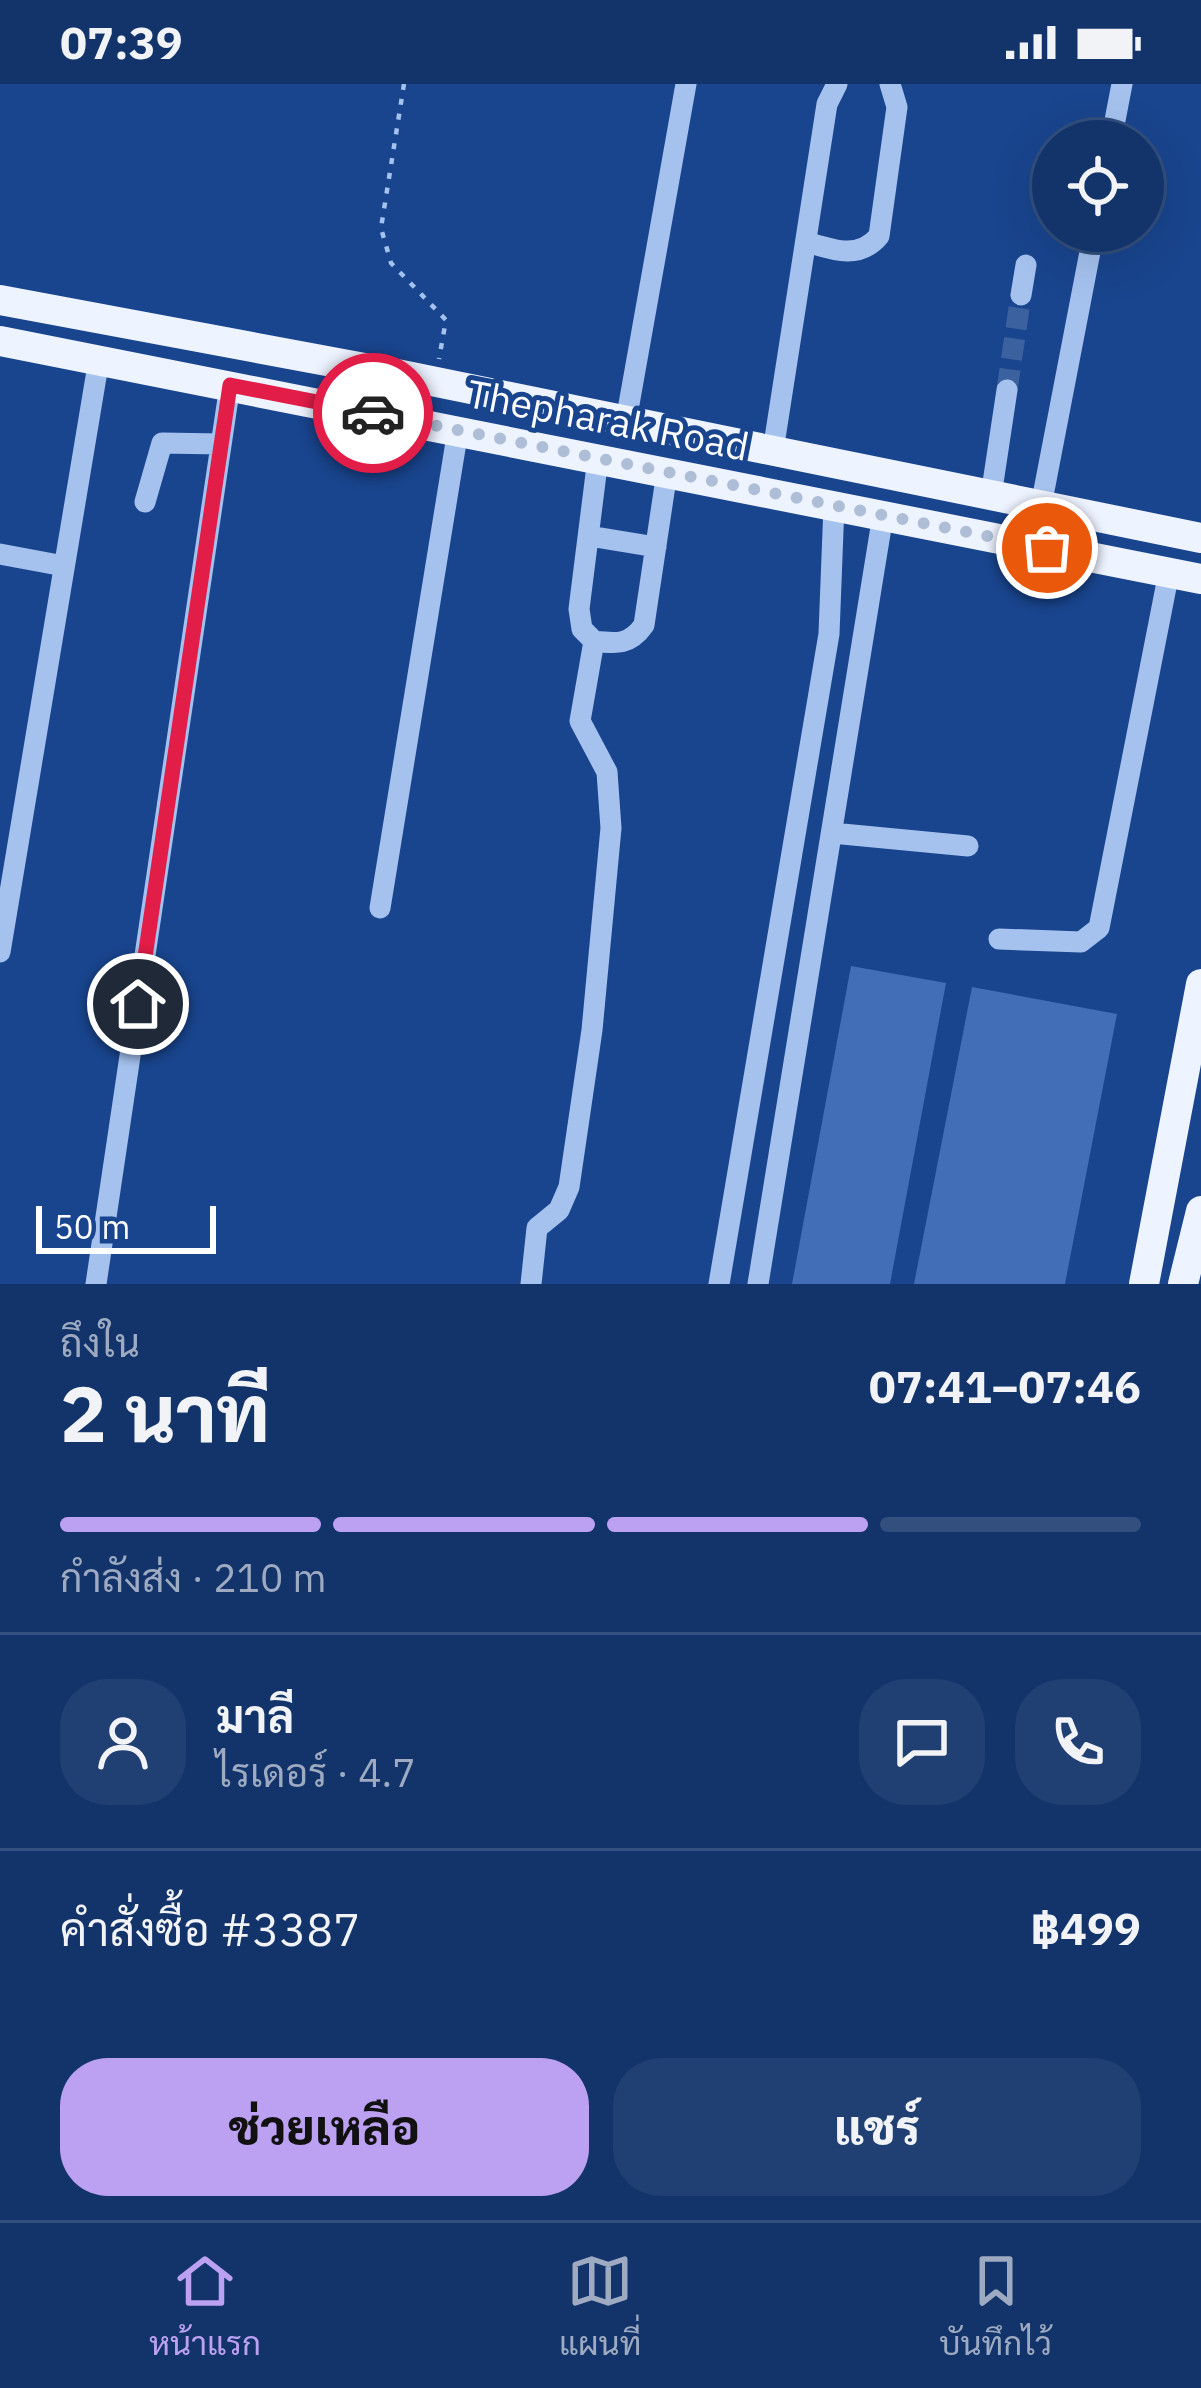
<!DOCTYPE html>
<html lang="th">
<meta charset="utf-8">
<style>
:root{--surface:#13346a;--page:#203f72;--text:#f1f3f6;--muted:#9daac1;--line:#324f7e;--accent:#bca0f2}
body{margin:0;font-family:"IBM Plex Sans",Sarabun,sans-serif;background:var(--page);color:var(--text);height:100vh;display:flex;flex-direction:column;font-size:45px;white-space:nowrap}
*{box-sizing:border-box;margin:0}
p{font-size:39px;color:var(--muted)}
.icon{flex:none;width:66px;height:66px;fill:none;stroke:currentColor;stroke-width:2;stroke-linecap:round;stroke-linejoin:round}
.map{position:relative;height:1200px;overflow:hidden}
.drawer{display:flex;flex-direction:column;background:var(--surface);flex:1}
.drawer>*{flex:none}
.controls{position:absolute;left:1032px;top:36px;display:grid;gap:24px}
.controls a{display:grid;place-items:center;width:132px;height:132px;border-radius:50%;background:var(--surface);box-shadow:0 12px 48px #0002,0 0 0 3px var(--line);font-size:60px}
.scale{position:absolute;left:36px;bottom:30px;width:180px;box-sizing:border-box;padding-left:12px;border:6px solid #fff;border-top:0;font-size:33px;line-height:42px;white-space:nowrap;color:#fff;-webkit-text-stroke:9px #19458e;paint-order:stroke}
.pin{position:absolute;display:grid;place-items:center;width:102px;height:102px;color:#fff;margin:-51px;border:6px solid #fff;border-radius:50%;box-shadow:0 3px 12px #0007}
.courier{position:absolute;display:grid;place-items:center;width:120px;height:120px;margin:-60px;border:9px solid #e11d48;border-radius:50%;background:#fff;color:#222;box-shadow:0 3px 15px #0007}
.overview em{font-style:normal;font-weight:800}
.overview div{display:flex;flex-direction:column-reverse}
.overview{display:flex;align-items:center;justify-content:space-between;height:204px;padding:0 60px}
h1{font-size:78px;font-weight:800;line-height:90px}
.bar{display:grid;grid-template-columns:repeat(4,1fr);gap:18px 12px;align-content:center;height:144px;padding:0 60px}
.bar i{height:15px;border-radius:9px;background:var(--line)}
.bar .selected{background:var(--accent)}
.bar p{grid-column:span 4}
.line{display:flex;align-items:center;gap:30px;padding:0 60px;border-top:3px solid var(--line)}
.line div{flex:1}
.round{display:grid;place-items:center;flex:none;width:126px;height:126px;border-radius:48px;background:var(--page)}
.cta{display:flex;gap:24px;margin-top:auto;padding:24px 60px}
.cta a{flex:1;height:138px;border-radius:48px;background:var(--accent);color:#111;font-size:48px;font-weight:800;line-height:138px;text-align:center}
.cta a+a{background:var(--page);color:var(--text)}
.status{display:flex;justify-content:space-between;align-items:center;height:84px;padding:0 60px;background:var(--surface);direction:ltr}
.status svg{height:33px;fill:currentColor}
.tab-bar{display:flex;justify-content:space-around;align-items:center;height:168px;border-top:3px solid var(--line);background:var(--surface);font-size:33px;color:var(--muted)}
.tab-bar a{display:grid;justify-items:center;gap:6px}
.tab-bar .selected{color:var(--accent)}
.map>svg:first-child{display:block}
.building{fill:#416eb7}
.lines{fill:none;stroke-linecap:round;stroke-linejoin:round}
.minor-tunnel{stroke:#3c619f;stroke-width:21;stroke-dasharray:21 10;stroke-linecap:butt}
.path{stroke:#a5c2ef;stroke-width:4.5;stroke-dasharray:6 9;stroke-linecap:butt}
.minor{stroke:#a5c2ef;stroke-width:21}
.major{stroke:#edf3ff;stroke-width:30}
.done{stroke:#aebed7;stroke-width:12;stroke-dasharray:0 21.6}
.route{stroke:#e11d48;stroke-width:15}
.labels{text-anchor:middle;stroke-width:10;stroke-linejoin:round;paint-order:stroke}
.street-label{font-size:39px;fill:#fff;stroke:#19458e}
</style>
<div class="status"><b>07:39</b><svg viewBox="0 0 49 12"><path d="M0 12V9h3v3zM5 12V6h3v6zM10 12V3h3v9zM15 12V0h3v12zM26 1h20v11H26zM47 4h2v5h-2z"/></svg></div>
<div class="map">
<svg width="1201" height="1200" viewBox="0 0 1201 1200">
<rect width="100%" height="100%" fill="#19458e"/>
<!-- building -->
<path class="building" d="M851,882L946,899L890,1200H792Z
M972,903L1117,930L1065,1200H914Z"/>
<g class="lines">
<!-- minor-tunnel -->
<path class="minor-tunnel" d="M1007,306L1021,211"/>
<!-- path -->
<path class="path" d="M404,0L381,144L391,179L446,236L439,275"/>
<!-- minor -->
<path class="minor" d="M1111,57L1122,0
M807,158C833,166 859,176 879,152L897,23L890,0
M1021,211L1026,181
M626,337L686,0
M773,367L827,20L837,0
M991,412L1007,306
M145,418L162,359L221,360
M1041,422L1094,147
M589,452L656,463
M0,470L64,482
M594,557C617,560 630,561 644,541L667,388
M832,749L968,762
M380,824L458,346
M999,855L1081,858L1099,844L1169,488
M0,868L99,275
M96,1200L230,301
M531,1200L537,1144L559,1126L569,1103L592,946L611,744L607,688L580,637L594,557L582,545L579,525L598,374
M719,1200L829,550L834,421
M758,1200L883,431"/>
<!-- major -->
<path class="major" d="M0,216L402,291L1201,454
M0,257L1201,495
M1144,1200L1201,900
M1183,1200L1201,1127"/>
</g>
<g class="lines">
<!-- done -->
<path class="done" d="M373,329L1047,464"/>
<!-- route -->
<path class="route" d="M138,920L230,301L373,329"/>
</g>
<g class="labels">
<!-- street labels -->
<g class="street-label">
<text transform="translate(608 336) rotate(11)" y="14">Thepharak Road</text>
</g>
</g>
</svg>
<div class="controls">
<a><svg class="icon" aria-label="locate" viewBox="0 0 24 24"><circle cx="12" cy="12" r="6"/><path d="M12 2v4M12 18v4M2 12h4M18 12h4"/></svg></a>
</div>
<div class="scale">50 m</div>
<div class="pin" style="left:1047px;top:464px;background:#ea580c"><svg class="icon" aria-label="bag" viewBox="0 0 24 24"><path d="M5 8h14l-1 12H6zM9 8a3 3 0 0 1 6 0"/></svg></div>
<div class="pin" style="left:138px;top:920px;background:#1f2937"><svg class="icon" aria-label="home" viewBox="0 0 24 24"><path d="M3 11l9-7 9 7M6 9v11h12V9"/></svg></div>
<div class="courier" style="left:373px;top:329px"><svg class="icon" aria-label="car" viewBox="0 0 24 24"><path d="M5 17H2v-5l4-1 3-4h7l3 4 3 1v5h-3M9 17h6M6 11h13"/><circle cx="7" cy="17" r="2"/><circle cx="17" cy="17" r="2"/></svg></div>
</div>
<section class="drawer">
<div class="overview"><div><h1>2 นาที</h1><p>ถึงใน</p></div><em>07:41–07:46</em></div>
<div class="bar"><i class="selected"></i><i class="selected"></i><i class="selected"></i><i></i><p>กำลังส่ง · 210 m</p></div>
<div class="line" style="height:216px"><a class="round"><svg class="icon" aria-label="person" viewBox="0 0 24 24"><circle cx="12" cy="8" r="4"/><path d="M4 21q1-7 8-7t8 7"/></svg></a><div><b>มาลี</b><p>ไรเดอร์ · 4.7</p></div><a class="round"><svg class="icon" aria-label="chat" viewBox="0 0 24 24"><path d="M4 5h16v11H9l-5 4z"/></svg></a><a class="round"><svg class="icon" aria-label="phone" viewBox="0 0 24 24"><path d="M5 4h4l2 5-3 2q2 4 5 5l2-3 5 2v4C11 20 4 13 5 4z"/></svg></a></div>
<div class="line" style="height:156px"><div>คำสั่งซื้อ #3387</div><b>฿499</b></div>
<div class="cta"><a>ช่วยเหลือ</a><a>แชร์</a></div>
</section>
<nav class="tab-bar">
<a class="selected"><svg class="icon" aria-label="home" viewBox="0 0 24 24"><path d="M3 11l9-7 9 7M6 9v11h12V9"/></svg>หน้าแรก</a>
<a><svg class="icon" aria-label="map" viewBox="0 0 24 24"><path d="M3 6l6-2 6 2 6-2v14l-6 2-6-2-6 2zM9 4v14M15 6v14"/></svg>แผนที่</a>
<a><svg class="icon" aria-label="saved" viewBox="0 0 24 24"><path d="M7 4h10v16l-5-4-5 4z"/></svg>บันทึกไว้</a>
</nav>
